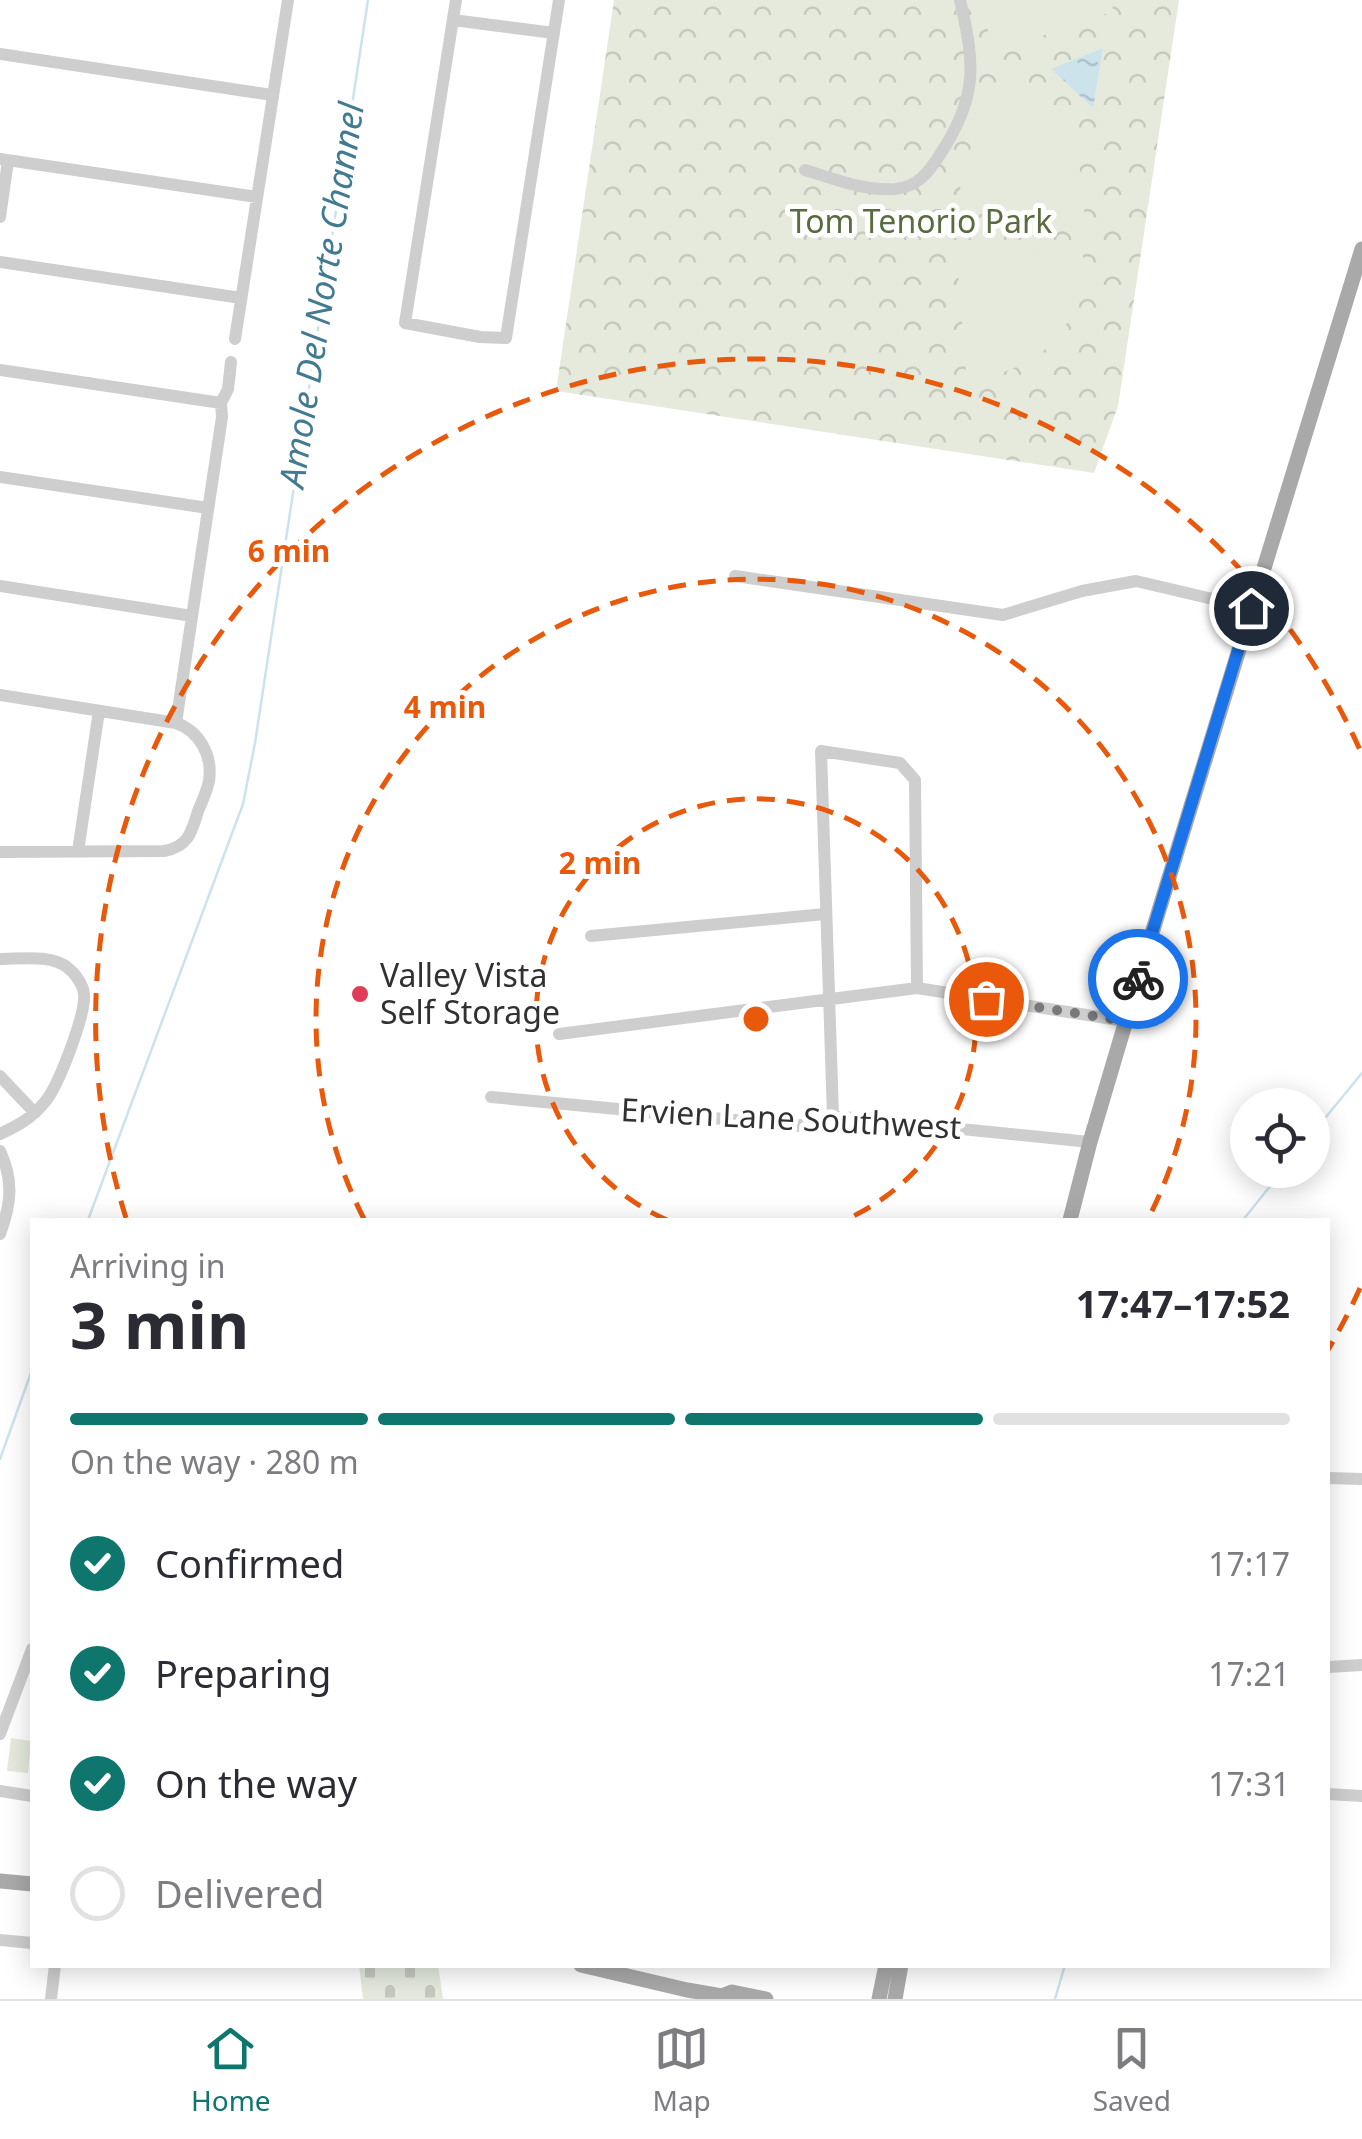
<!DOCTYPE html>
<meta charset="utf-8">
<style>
:root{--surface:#fff;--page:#f2f2f3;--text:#2b2b33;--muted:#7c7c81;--line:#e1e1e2;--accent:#0f766e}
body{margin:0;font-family:"Noto Sans",sans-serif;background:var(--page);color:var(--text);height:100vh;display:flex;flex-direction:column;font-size:38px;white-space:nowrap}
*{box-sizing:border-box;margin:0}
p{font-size:32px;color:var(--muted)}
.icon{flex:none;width:55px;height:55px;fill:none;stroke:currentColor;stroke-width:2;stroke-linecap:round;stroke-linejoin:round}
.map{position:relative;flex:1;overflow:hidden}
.panel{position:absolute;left:30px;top:1218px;width:1300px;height:750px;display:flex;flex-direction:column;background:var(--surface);border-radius:0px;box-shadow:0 5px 25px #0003}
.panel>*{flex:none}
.tools{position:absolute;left:1230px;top:1088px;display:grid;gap:20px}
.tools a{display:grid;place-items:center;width:100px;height:100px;border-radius:50%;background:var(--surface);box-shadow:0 5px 25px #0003;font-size:50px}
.pin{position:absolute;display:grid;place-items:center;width:85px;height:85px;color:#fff;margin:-42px;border:5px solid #fff;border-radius:50%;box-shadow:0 2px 10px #0007}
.courier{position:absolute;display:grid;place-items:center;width:100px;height:100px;margin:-50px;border:8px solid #1a73e8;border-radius:50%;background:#fff;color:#222;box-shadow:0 2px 12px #0007}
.summary em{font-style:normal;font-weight:700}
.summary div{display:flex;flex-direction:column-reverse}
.summary{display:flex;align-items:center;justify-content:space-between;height:170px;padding:0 40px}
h1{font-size:65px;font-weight:700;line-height:75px}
.bar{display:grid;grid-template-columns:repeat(4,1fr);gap:15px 10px;align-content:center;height:120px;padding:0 40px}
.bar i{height:12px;border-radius:8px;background:var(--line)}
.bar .selected{background:var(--accent)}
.bar p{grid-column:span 4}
ol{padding:0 40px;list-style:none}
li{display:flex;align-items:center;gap:30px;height:110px}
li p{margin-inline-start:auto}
li .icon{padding:10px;border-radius:50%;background:var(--accent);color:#fff;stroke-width:4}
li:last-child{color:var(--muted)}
li i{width:55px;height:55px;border:5px solid var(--line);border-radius:50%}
.tabs{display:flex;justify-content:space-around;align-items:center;height:140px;border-top:2px solid var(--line);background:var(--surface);font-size:28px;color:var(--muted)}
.tabs a{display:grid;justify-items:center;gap:5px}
.tabs .selected{color:var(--accent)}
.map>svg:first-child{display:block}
.cemetery{fill:url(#cemetery-stones)}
.park{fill:url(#park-crowns)}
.garden{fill:#e5eadd}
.water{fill:url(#water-ripples)}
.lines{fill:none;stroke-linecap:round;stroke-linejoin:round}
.stream{stroke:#cde3ec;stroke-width:2.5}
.minor{stroke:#cecece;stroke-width:12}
.major{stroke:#a9a9a9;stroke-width:15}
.done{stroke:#797979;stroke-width:10;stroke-dasharray:0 18}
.route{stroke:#1a73e8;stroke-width:12}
.ring{fill:none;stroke:#e8590c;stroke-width:5;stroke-dasharray:18 12}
.poi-dot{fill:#e03b57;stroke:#fff;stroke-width:4}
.labels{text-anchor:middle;stroke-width:10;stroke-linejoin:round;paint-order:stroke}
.park-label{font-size:32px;fill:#586c3f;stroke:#fff}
.poi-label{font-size:32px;fill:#313131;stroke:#fff;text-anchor:start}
.street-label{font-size:32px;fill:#313131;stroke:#fff}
.water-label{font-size:35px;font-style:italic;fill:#417a91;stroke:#fff}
.centre{fill:#e8590c;stroke:#fff;stroke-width:5}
.ring-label{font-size:30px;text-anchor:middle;font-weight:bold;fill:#e8590c;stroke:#fff;stroke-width:10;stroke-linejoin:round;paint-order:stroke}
</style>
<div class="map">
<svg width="1362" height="1999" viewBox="0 0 1362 1999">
<defs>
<pattern id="cemetery-stones" width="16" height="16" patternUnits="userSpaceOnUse" patternTransform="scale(2.5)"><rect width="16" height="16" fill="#e5eadd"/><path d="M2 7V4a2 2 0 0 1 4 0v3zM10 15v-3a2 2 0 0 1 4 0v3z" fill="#c5c9be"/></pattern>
<pattern id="park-crowns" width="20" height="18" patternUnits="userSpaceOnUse" patternTransform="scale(2.5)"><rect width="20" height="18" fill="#e5eadd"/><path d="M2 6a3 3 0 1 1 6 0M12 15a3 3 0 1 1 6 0" fill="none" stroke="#c5c9be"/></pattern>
<pattern id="water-ripples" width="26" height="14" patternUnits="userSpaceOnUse" patternTransform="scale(2.5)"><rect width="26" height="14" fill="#cde3ec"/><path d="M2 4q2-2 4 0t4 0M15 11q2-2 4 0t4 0" fill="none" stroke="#b0c3cb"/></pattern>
</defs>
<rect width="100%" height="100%" fill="#fff"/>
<!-- cemetery -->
<path class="cemetery" d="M359,1965H438L443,1999H363Z"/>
<!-- park -->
<path class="park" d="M614,0H1179L1118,406L1094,473L556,391Z"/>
<!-- garden -->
<path class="garden" d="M981,0H1110L1114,11L1001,50L991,44Z
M986,87C1058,99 1092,157 1083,227L964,212L958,203L959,193Z
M964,252L1083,255C1084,331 1039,370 967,381L957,261Z
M11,1738L31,1741L28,1773L7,1771Z"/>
<!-- water -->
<path class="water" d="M1103,48L1093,108L1051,69Z"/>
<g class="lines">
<!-- stream -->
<path class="stream" d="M1312,1134L1362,1073
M88,1220L243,804L255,743L368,0
M1243,1220L1283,1170
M0,1459L32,1370
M1055,1999L1065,1965"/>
<!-- minor -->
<path class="minor" d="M456,0L405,323L480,337L506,338L559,0
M453,20L554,33
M0,54L272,95
M0,159L257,197
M805,170C834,179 864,191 895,189C918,187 929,172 941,153C978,96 975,65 960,0
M0,217L8,161
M0,262L241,298
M235,339L288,0
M0,370L221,403
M0,477L208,508
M735,576L1003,615L1082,591L1136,581L1251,608
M0,586L192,616
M0,695L176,723C199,731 213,755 209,781C207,791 202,802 198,811C192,832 188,847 164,851L0,852
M176,723L222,417L221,403L228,389L231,362
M78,851L99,711
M591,936L825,914
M0,959C20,959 52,954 68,968C76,974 83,985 84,994C86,1014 58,1088 44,1103C32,1118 17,1126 0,1134
M559,1034L917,988L1125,1021
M0,1076L35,1113
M491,1097L797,1126L833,1116L1090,1142
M833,1116L821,751L900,763L915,780L917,988
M0,1151C14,1181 11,1204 0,1234
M1328,1478L1362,1479
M1328,1667L1362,1665
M0,1734L32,1649
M0,1791L32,1796
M1328,1794L1362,1796
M0,1940L32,1943
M51,1999L55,1965"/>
<!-- major -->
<path class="major" d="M1070,1220L1090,1142L1152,933L1362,249
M0,1881L32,1884
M581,1965L687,1990L722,1996L732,1992L766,1999
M879,1999L886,1965
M895,1999L901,1965"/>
</g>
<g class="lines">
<!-- done -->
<path class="done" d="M986,999L1125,1021L1138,979"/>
<!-- route -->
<path class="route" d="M1138,979L1251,608"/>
</g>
<!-- distance rings -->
<g class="ring">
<path d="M667 1220A220 220 0 1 1 845 1220"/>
<path d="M364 1219A440 440 0 1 1 1148 1219"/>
<path d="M1360 1288A661 661 0 0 1 1328 1350M126 1218A661 661 0 0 1 1360 750"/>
</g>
<!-- markers -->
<circle class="poi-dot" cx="360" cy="994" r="10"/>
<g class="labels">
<!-- park labels -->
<g class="park-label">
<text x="921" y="233">Tom Tenorio Park</text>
</g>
<!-- poi labels -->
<g class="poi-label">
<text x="380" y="987">Valley Vista<tspan x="380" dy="37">Self Storage</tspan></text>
</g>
<!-- street labels -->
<g class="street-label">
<text transform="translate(791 1119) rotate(3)" y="11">Ervien Lane Southwest</text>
</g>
<!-- water labels -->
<g class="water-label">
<text transform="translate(322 295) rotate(-81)" y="12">Amole Del Norte Channel</text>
</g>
</g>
<circle cx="756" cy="1019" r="15" class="centre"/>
<g class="ring-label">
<text x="289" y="562">6 min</text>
<text x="445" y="718">4 min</text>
<text x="600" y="874">2 min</text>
</g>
</svg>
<div class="tools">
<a><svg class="icon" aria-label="locate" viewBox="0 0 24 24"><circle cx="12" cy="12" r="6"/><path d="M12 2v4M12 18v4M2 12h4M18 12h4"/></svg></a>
</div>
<div class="pin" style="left:986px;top:999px;background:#ea580c"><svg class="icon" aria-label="bag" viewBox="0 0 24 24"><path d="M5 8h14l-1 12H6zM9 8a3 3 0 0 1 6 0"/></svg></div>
<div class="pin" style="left:1251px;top:608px;background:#1f2937"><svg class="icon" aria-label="home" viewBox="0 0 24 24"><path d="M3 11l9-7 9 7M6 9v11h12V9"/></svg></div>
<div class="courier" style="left:1138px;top:979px"><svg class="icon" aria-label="bike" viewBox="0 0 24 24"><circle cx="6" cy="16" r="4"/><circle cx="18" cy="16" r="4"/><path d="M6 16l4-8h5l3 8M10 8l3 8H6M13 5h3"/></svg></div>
<section class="panel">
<div class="summary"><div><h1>3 min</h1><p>Arriving in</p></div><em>17:47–17:52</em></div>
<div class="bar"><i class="selected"></i><i class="selected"></i><i class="selected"></i><i></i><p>On the way · 280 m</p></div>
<ol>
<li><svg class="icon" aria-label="check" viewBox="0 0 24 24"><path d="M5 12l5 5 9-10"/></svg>Confirmed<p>17:17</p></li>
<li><svg class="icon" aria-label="check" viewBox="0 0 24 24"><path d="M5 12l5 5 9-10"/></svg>Preparing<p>17:21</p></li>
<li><svg class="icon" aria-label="check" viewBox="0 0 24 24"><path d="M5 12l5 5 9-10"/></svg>On the way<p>17:31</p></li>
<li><i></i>Delivered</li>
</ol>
</section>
</div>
<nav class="tabs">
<a class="selected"><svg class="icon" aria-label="home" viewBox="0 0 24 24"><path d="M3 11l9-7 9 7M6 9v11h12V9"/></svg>Home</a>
<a><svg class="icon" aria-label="map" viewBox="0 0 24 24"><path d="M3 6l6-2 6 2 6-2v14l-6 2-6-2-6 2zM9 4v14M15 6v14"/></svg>Map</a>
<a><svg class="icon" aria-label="saved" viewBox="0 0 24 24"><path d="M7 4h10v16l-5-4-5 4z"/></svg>Saved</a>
</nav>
